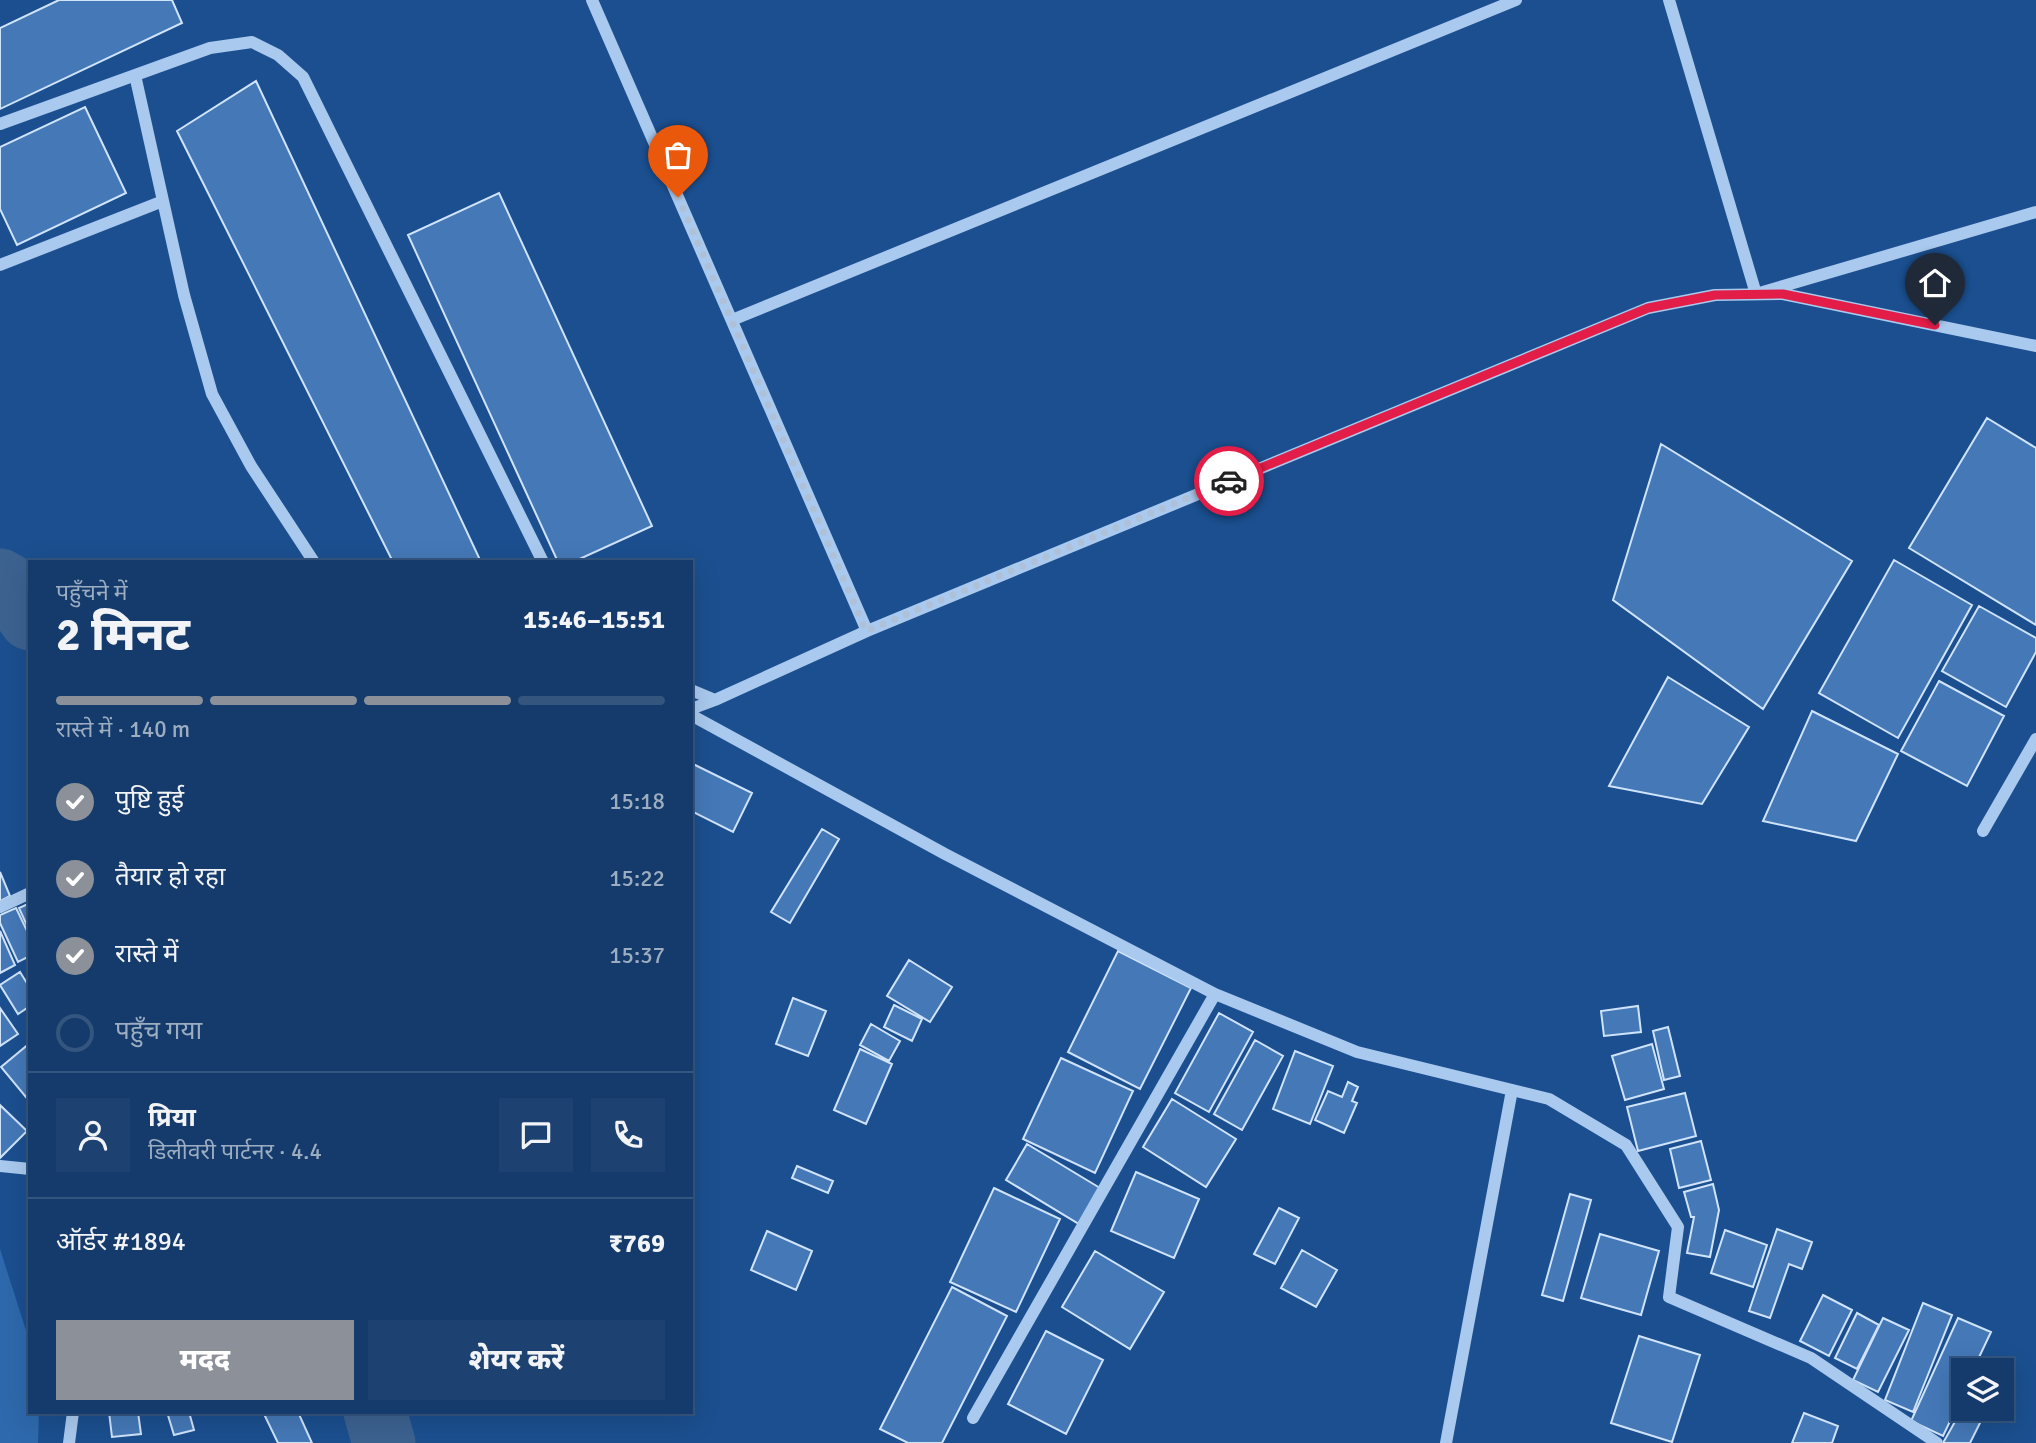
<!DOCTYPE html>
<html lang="hi">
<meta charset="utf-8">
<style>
:root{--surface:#143b6b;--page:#1d4271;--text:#f1f3f6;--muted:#9dadc1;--line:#33557e;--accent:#8c9099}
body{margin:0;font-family:Signika,"Noto Sans Devanagari",sans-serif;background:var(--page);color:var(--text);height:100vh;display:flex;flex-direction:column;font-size:26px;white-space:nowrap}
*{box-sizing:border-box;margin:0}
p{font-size:23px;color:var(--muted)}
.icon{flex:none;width:38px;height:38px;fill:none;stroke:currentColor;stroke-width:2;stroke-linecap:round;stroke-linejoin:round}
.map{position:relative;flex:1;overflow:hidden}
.details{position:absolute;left:28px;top:560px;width:665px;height:854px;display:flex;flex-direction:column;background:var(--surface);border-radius:0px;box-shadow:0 7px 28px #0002,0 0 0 2px var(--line)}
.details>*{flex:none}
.tools{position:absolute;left:1951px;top:1358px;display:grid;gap:14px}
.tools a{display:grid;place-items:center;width:63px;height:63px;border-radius:0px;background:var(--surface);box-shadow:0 7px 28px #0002,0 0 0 2px var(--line);font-size:35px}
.pin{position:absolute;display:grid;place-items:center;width:60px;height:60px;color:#fff;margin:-72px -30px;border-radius:50% 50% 50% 0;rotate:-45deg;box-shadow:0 0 7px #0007}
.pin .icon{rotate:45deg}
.courier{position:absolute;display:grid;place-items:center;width:70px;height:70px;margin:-35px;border:5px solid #e11d48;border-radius:50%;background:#fff;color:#222;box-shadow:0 2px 9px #0007}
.headline em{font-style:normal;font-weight:800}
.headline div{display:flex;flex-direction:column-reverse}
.headline{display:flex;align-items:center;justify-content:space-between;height:119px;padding:0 28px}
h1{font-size:46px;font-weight:800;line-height:52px}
.bar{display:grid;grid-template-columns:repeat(4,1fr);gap:10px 7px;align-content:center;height:84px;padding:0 28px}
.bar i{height:9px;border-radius:5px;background:var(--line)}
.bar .on{background:var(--accent)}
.bar p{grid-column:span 4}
.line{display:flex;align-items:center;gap:18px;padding:0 28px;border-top:2px solid var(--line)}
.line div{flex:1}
.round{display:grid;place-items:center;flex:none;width:74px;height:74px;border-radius:0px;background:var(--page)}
ol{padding:0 28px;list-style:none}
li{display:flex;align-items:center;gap:21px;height:77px}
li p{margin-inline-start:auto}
li .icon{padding:7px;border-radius:50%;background:var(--accent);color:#fff;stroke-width:4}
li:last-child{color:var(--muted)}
li i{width:38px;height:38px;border:4px solid var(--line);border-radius:50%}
.action{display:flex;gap:14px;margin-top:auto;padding:14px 28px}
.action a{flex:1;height:80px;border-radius:0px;background:var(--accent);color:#fff;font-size:28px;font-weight:800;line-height:80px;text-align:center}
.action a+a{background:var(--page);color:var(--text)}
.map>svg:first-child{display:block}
.green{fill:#2e69ad}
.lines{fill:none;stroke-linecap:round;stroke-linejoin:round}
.river{stroke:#3c6290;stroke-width:63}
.building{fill:#4478b7;stroke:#cfe3fa;stroke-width:2}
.minor{stroke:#a9c9ee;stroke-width:12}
.done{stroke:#afc1d8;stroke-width:7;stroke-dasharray:0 12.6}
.route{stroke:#e11d48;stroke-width:9}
</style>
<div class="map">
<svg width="2036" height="1443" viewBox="0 0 2036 1443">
<rect width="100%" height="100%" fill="#1b4f8f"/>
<!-- green -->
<path class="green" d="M0,1249L30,1343V1412H39L38,1443H0Z"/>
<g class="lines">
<!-- river -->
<path class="river" d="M0,580L7,584L30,619
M375,1412L384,1443"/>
</g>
<!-- building -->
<path class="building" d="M59,0H172L182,23L0,109V28Z
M256,81L481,562H393L177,131Z
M85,107L126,193L17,245L0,209V147Z
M499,193L652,526L573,562H558L408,235Z
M1987,418L2036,448V625L1909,548Z
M1661,444L1852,561L1763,709L1613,600Z
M1894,560L1972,605L1898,738L1819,693Z
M1979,606L2036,638V652L2006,707L1942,671Z
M1668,677L1749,727L1702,804L1609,786Z
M1939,681L2004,716L1967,786L1901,751Z
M1812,711L1898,754L1856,841L1763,821Z
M691,763L752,793L733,832L691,811Z
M822,829L839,839L790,923L771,912Z
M0,872L10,896L0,901Z
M30,903V932L19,908Z
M16,908L30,937V956L18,962L0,923V915Z
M0,931L15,965L0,973Z
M1118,951L1191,988L1140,1089L1068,1052Z
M909,960L952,987L930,1022L887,996Z
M20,972L30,988V1006L18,1014L0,985Z
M793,998L826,1011L808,1056L776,1044Z
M894,1005L922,1019L912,1041L884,1027Z
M1638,1006L1641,1032L1604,1036L1601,1011Z
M0,1008L18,1034L0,1046Z
M1219,1013L1253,1032L1209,1112L1175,1093Z
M871,1024L900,1041L889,1061L860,1045Z
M1668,1027L1680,1076L1664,1080L1653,1031Z
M1255,1040L1283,1056L1242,1130L1214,1114Z
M30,1043V1102L1,1067Z
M1652,1044L1664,1089L1625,1100L1612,1056Z
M860,1049L892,1064L866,1124L834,1110Z
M1295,1051L1333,1066L1310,1124L1273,1109Z
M1061,1058L1133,1091L1095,1173L1023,1139Z
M1348,1082L1358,1087L1352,1101L1357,1103L1344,1133L1315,1120L1328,1091L1342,1097Z
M1685,1093L1696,1136L1638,1151L1627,1107Z
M1172,1099L1236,1139L1206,1187L1143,1147Z
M0,1105L27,1131L0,1158Z
M1701,1141L1711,1180L1679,1188L1670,1149Z
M1027,1144L1100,1188L1079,1224L1006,1180Z
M797,1166L833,1181L828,1193L792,1178Z
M1136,1172L1199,1199L1174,1258L1111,1231Z
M1713,1184L1719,1210L1710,1257L1687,1253L1694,1217H1691L1684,1192Z
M994,1188L1060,1219L1016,1312L950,1282Z
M1570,1194L1591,1200L1563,1301L1542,1295Z
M1279,1208L1299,1218L1275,1264L1254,1254Z
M1777,1229L1812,1242L1802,1269L1789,1264L1770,1318L1749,1311Z
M1725,1230L1767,1245L1753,1287L1711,1273Z
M767,1231L812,1251L796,1290L751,1270Z
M1600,1234L1659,1251L1641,1315L1581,1298Z
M1302,1250L1337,1270L1316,1307L1281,1288Z
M1095,1251L1164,1292L1130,1349L1062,1307Z
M952,1287L1007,1316L942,1443H908L880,1429Z
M1823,1295L1852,1310L1829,1356L1800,1341Z
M1923,1303L1952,1315L1913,1412L1885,1400Z
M1857,1313L1879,1325L1857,1369L1835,1358Z
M1883,1318L1909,1330L1878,1392L1853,1380Z
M1958,1318L1991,1332L1973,1370H1964V1392L1943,1436L1911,1421Z
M1046,1331L1103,1360L1066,1434L1008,1404Z
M1639,1336L1700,1355L1672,1442L1611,1423Z
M1961,1411L1981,1421L1970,1443H1943Z
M109,1412H138L141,1434L112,1437Z
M167,1412H189L194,1430L174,1435Z
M263,1412H298L312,1443H278Z
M1804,1413L1838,1426L1832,1443H1792Z"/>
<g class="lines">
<!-- minor -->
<path class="minor" d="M592,0L867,631
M1669,0L1756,294L2036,212
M135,75L184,295L212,394L251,466L314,562
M0,124L210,48L252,42L278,55L303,77L543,562
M0,265L163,201
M732,320L1516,0
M691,690L715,700
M691,709L715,700L867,631L1648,308L1715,295L1783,294L2036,346
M691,715L945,854L1215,994L1357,1052L1549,1099L1626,1145L1678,1227L1669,1297L1811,1358L1937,1443
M1983,831L2036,739
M0,907L30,893
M0,1166L30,1169
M973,1418L1215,994
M69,1443L73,1412
M1446,1443L1512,1090"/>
</g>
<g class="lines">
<!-- done -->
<path class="done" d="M678,197L866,631L1229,481"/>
<!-- route -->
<path class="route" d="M1229,481L1648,308L1715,295L1783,294L1935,325"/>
</g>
</svg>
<div class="tools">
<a><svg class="icon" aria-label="layers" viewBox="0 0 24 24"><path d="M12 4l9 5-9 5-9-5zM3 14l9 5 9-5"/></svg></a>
</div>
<div class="pin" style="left:678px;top:197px;background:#ea580c"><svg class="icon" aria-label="bag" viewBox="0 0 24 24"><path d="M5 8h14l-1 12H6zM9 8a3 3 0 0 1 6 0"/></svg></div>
<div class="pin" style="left:1935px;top:325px;background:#1f2937"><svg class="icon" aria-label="home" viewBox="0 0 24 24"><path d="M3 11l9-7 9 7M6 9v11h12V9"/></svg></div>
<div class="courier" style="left:1229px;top:481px"><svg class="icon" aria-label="car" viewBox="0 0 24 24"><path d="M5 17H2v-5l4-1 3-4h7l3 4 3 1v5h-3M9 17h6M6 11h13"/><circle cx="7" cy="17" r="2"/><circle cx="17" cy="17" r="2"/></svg></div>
<section class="details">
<div class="headline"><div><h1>2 मिनट</h1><p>पहुँचने में</p></div><em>15:46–15:51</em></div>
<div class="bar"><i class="on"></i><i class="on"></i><i class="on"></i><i></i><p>रास्ते में · 140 m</p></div>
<ol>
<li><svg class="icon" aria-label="check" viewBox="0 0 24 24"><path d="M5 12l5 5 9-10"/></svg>पुष्टि हुई<p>15:18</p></li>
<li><svg class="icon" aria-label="check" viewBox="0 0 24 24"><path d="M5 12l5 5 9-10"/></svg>तैयार हो रहा<p>15:22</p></li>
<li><svg class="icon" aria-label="check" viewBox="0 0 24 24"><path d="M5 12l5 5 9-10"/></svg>रास्ते में<p>15:37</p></li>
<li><i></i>पहुँच गया</li>
</ol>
<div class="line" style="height:126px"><a class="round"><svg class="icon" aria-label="person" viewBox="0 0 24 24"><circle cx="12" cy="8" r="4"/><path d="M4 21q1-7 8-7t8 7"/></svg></a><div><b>प्रिया</b><p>डिलीवरी पार्टनर · 4.4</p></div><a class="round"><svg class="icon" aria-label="chat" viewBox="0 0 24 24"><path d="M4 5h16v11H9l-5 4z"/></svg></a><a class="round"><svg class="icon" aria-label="phone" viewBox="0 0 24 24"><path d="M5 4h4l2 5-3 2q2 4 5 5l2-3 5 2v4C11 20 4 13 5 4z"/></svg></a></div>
<div class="line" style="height:91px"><div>ऑर्डर #1894</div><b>₹769</b></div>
<div class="action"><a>मदद</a><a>शेयर करें</a></div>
</section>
</div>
